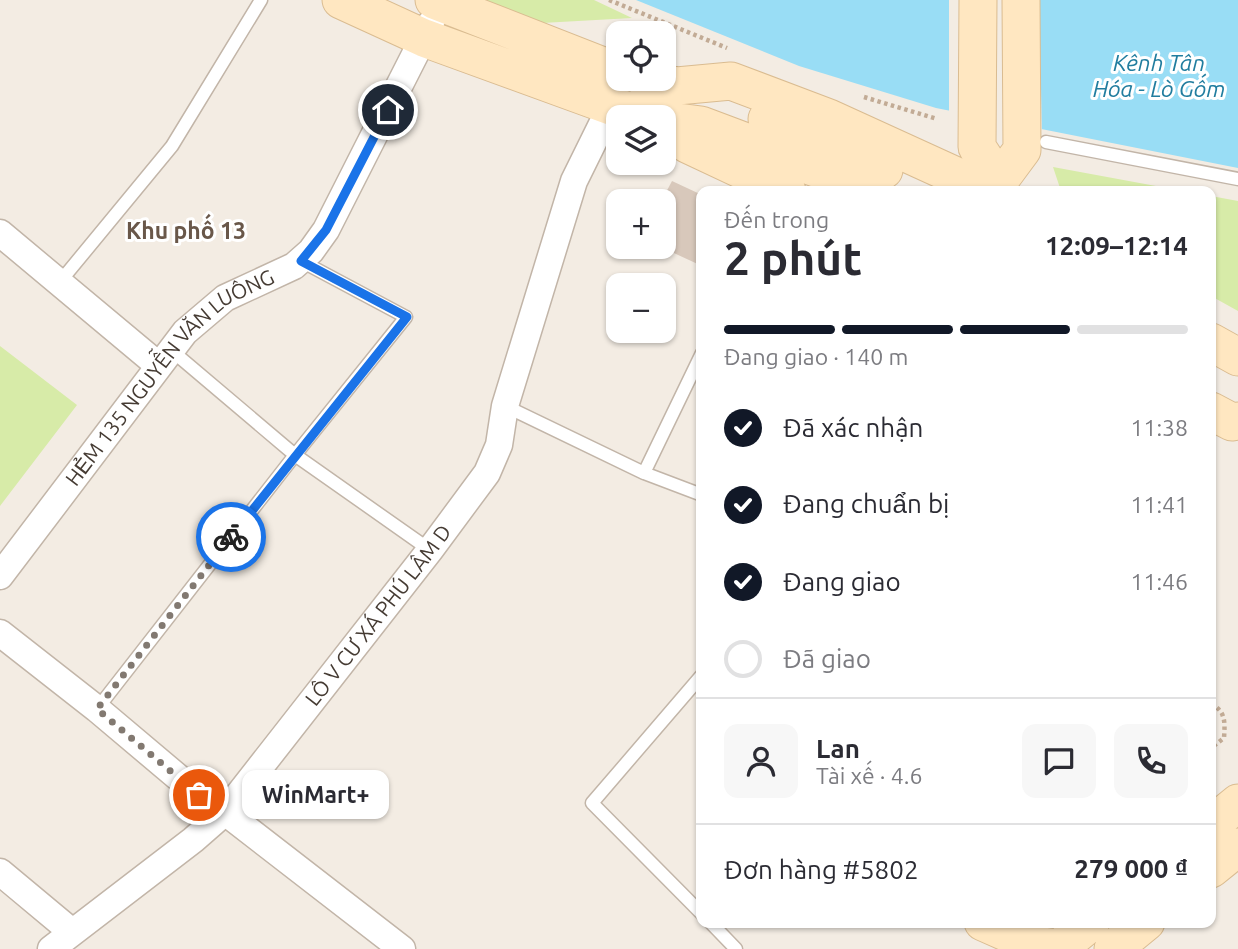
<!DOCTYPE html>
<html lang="vi">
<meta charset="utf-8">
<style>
:root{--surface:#fff;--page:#f7f7f7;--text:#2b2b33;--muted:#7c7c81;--line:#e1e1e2;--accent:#111827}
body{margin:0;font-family:Ubuntu,sans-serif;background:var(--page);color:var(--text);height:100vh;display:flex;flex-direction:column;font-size:26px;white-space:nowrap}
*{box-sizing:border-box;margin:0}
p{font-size:23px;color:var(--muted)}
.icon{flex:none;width:38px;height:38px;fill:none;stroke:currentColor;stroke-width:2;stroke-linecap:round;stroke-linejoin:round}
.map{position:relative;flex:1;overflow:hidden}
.sheet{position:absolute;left:696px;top:186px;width:520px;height:742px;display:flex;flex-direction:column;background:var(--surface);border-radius:14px;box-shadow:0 2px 5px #0004}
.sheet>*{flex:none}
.controls{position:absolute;left:606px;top:21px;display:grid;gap:14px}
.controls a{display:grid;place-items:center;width:70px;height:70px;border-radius:14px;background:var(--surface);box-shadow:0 2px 5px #0004;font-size:35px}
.pin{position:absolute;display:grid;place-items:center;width:60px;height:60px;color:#fff;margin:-30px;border:4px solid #fff;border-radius:50%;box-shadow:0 2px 7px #0007}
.courier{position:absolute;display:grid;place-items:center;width:70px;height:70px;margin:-35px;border:5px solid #1a73e8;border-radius:50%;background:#fff;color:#222;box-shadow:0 2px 9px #0007}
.bubble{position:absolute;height:49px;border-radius:14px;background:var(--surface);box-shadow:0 2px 5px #0004;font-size:23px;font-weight:700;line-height:49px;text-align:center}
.headline em{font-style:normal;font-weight:700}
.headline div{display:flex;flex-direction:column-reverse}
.headline{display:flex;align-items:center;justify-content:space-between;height:119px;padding:0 28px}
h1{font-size:46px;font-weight:700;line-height:52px}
.bar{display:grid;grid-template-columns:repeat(4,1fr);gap:10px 7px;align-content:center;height:84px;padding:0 28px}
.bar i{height:9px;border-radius:5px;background:var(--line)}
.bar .selected{background:var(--accent)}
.bar p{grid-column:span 4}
.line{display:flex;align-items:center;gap:18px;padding:0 28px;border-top:2px solid var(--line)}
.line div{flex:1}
.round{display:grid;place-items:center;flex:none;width:74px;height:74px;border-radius:14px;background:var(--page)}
ol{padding:0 28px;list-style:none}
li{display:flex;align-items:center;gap:21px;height:77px}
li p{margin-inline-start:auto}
li .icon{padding:7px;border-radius:50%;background:var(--accent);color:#fff;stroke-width:4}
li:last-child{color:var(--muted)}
li i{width:38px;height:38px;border:4px solid var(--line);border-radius:50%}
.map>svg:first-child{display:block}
.green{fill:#d7eba8}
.water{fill:#99ddf5}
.pier{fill:#f3ece3}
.building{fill:#d8c8bb}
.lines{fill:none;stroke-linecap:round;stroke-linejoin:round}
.service-casing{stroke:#c2b5a8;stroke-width:15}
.minor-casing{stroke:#c2b5a8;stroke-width:29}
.secondary-casing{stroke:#dabc91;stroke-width:39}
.path{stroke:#c2ab95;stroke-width:4.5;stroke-dasharray:3.5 3.5;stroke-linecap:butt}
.service{stroke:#fff;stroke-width:12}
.minor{stroke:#fff;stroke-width:26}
.secondary{stroke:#ffe7c1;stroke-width:37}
.done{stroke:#827971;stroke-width:7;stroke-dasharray:0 12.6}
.route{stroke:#1a73e8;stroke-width:9}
.labels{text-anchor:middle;stroke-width:6;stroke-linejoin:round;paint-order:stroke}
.street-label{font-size:21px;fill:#453b33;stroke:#fff}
.water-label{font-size:23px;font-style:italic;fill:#217d9f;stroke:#fff}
.neighbourhood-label{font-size:23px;font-weight:bold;fill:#695749;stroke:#fff}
</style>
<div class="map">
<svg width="1238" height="949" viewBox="0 0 1238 949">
<rect width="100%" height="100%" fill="#f3ece3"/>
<!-- green -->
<path class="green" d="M470,0H594L632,18L524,24Z
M1053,167L1183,191H1061Z
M1211,196L1238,201V311L1211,296Z
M0,346L77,405L0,506Z"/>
<!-- water -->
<path class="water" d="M636,0H1238V168L936,108L799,66Z"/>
<!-- pier -->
<path class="pier" d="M949,0H1039L1042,134L949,115Z"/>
<!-- building -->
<path class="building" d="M672,181L702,195V266L663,248V198Z"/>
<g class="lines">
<!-- service casing -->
<g class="service-casing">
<path id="service" d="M1046,142L1238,179
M59,283L172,146L261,0
M171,350L295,455L430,550
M702,353L644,473L702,495
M505,406L644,473
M702,675L592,803L702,914
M97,709L295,455L406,317L301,261
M710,922L736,949"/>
</g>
<!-- minor casing -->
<g class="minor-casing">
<g id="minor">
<path d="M0,233L158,365"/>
<path id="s1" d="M0,576L185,332L225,298L294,266L311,251L326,230L431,23"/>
<path d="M0,633L97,709L199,795L225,812L402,949"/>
<path d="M0,872L72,932"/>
<path id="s2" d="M51,949L193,840L225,812L430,550L487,473L499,445L505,406L574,181L611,106"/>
</g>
</g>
<!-- secondary casing -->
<g class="secondary-casing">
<path id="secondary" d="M341,0L424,38L611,106L653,117
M434,0L618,72
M978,0L977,147L999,181L1000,191
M644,79L677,86L731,81L829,118L989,191
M767,119L884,170
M663,120L701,125L858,184
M679,136L687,144L787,191
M999,181L1022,150L1021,0
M1211,342L1238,357
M1211,411L1232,422L1238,421
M1211,825L1238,803
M1211,869L1238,847
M983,922L1035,945L1059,948
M1058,949L1091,922
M1113,949L1146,922"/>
</g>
<!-- path -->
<path class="path" d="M609,0L727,48
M864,97L937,119
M1211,704C1226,711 1225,723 1224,738L1211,748"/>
<!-- service -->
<use href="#service" class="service"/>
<!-- minor -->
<use href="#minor" class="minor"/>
<!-- secondary -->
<use href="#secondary" class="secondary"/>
</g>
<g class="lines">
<!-- done -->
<path class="done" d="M199,795L97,709L231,537"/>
<!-- route -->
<path class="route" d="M231,537L407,317L301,261L326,230L388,110"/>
</g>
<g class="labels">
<!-- street labels -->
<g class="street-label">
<text dy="7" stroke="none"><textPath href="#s1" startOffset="264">HẺM 135 NGUYỄN VĂN LUÔNG</textPath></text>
<text dy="7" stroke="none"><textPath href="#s2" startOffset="471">LÔ V CƯ XÁ PHÚ LÂM D</textPath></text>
</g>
<!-- water labels -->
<g class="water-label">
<text x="1159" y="71">Kênh Tân<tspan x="1159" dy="26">Hóa - Lò Gốm</tspan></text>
</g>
<!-- neighbourhood labels -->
<g class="neighbourhood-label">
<text x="186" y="239">Khu phố 13</text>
</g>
</g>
</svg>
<div class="controls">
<a><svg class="icon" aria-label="locate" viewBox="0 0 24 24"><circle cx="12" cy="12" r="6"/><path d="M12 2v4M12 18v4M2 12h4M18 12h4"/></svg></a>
<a><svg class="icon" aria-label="layers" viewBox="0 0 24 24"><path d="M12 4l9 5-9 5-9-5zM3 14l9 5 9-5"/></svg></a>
<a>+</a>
<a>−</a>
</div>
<div class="pin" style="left:199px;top:795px;background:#ea580c"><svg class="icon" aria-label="bag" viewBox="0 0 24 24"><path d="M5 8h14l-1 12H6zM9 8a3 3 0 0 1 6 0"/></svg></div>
<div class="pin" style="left:388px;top:110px;background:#1f2937"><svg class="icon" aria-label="home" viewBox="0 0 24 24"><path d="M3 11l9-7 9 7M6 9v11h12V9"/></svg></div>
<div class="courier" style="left:231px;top:537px"><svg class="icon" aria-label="bike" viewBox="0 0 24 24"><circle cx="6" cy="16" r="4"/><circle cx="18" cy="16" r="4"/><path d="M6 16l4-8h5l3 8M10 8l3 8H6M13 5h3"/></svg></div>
<div class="bubble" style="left:242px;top:770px;width:147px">WinMart+</div>
<section class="sheet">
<div class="headline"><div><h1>2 phút</h1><p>Đến trong</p></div><em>12:09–12:14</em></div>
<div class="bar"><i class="selected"></i><i class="selected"></i><i class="selected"></i><i></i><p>Đang giao · 140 m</p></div>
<ol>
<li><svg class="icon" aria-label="check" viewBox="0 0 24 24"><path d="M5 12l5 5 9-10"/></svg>Đã xác nhận<p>11:38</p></li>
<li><svg class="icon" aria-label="check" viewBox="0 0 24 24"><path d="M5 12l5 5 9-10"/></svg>Đang chuẩn bị<p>11:41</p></li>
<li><svg class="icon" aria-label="check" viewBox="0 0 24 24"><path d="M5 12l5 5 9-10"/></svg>Đang giao<p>11:46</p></li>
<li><i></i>Đã giao</li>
</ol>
<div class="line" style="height:126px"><a class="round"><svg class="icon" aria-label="person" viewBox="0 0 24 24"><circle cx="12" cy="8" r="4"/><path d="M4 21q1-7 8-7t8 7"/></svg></a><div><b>Lan</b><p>Tài xế · 4.6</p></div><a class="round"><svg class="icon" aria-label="chat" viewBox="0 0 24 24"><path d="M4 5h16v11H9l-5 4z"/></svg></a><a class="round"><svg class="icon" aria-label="phone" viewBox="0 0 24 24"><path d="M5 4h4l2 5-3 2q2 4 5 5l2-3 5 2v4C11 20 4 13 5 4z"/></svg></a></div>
<div class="line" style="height:91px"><div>Đơn hàng #5802</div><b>279 000 ₫</b></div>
</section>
</div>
